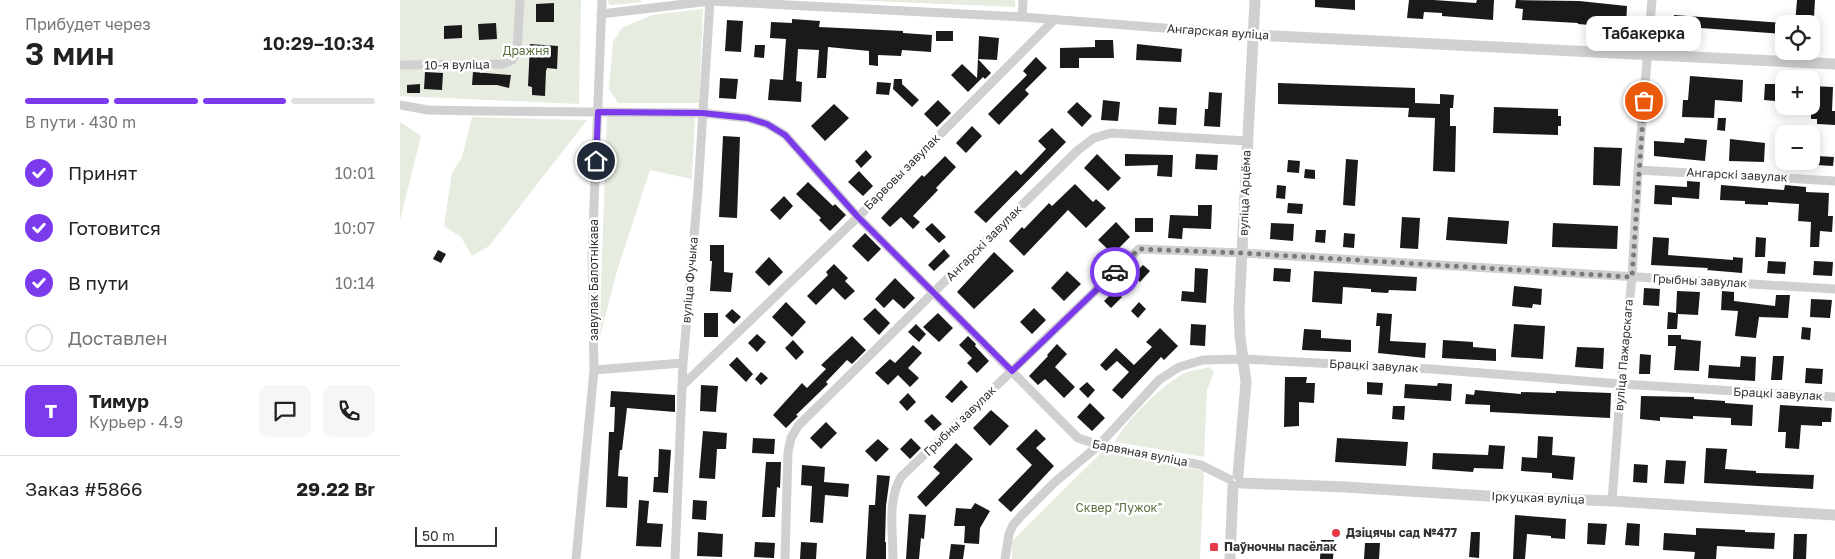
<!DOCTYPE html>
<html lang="ru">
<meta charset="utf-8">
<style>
:root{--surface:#fff;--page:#f6f6f6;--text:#222;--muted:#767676;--line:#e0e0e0;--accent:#7c3aed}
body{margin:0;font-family:"Golos Text",sans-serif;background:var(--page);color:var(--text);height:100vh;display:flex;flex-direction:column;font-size:19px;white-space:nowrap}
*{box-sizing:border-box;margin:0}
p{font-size:16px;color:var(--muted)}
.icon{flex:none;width:28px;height:28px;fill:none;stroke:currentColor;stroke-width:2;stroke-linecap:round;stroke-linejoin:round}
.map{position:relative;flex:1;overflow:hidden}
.drawer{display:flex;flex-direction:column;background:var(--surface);width:400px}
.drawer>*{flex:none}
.fabs{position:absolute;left:1375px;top:15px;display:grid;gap:10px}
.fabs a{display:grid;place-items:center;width:45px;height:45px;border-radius:10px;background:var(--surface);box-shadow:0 2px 12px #0003;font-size:25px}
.scale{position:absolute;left:15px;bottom:12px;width:82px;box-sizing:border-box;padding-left:5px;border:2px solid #333;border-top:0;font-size:14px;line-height:18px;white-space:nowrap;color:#333;-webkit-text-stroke:4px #fff;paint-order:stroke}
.pin{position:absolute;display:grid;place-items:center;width:42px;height:42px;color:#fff;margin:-21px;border:2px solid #fff;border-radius:50%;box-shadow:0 1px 5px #0007}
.courier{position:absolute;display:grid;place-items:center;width:50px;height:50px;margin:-25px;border:4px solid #7c3aed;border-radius:50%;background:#fff;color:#222;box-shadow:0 1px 6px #0007}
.bubble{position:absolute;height:35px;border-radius:10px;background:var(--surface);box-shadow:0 2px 12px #0003;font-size:16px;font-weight:600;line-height:35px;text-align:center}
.head em{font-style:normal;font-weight:600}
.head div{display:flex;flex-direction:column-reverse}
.head{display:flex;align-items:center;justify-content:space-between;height:85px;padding:0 25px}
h1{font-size:32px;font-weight:600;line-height:38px}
.bar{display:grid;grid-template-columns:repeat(4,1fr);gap:8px 5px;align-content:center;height:60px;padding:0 25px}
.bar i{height:6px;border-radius:4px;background:var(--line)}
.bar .on{background:var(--accent)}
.bar p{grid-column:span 4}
.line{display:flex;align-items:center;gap:12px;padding:0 25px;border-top:1px solid var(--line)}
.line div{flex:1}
.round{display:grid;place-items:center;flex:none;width:52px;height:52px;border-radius:10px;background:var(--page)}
ol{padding:0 25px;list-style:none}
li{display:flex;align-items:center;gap:15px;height:55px}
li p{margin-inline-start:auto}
li .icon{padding:5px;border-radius:50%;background:var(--accent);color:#fff;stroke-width:4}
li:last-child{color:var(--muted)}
li i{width:28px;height:28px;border:2px solid var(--line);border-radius:50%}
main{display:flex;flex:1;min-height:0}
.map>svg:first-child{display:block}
.green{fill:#e6ecdf}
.building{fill:#1a1a1a}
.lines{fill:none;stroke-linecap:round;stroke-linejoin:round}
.minor{stroke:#d0d0d0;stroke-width:9}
.tertiary{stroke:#d0d0d0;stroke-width:11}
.done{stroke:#7a7a7a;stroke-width:5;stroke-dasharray:0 9}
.route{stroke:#7c3aed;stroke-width:6}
.poi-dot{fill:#e63946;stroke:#fff;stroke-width:2}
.labels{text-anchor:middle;stroke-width:5;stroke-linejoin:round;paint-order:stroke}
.street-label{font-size:12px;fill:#333;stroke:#fff}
.park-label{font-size:12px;fill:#56703f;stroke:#fff}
.poi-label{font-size:12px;font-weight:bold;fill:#333;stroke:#fff;text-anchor:start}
</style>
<main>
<section class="drawer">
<div class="head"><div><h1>3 мин</h1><p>Прибудет через</p></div><em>10:29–10:34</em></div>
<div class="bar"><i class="on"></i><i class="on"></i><i class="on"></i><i></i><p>В пути · 430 m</p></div>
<ol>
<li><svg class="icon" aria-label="check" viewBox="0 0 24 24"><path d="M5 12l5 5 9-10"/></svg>Принят<p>10:01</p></li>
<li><svg class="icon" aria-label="check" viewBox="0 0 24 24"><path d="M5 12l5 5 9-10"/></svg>Готовится<p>10:07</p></li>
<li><svg class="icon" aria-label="check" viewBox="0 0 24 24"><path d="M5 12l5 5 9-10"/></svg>В пути<p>10:14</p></li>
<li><i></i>Доставлен</li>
</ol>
<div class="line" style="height:90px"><b class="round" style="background:var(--accent);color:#fff">Т</b><div><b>Тимур</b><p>Курьер · 4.9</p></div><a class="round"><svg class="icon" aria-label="chat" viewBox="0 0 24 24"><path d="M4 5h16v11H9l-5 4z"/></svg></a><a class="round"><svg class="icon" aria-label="phone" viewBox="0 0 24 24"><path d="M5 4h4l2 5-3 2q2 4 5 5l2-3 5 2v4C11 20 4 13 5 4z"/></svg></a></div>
<div class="line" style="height:65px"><div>Заказ #5866</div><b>29.22 Br</b></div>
</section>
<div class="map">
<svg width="1435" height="559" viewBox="0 0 1435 559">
<rect width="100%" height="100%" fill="#fff"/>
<!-- green -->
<path class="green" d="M0,0H181L179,104L0,96Z
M208,0H240L242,2L212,5L209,4Z
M449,0H615V7Z
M303,9L299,103H218L209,89L213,42L222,28L252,15Z
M295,115L292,179L250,170L216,274L199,341L207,116Z
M72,117L187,120L89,246L72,256L61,237L44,226L52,173L62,157Z
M0,122L21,136L0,220Z
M810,367L814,373L807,390L804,457L715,442C725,421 766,381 787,372C794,370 803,369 810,367Z
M702,452L804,471L800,559H612V541Z"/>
<!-- building -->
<path class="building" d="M915,0H955V10L915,7Z
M1009,0H1034L1076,3L1077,0H1094L1093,20L1042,16V13L1024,12L1023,19L1007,18Z
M1116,0L1179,1L1227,6L1226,28L1178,24V23L1122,20L1123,9L1115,8Z
M1397,0H1415L1414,17H1410V24H1395Z
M154,3V22H136V4Z
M1274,15L1384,23V34L1273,26Z
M392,19L420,21L419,27L503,31V33L532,35L531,52L502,50L501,56L478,55V66L469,65V51L428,47L426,78H417L419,50L398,49L396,81L402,82L401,102L368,100L370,79L383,80L386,39L370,38L371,22L392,23Z
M327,20L343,21L341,52L325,51Z
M96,23L97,39L79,40L78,24Z
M62,25V38L44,39V26Z
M536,31H553V41H536Z
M579,36L599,38L597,60L578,59Z
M695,40H713L714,58H679V68H660V48L695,47Z
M130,44L158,46L157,69L147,68L146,71L145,96L132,95V87L128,86Z
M737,44L782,49L781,62L736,60Z
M355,45H365L364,58L354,57Z
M636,57L647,68L625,90L629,94L599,125L588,114L627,75L623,71Z
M578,59L591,73L585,79L583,77L568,92L551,75L562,64L577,78Z
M25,72L43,73L42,90L24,89Z
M73,72L111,75L109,88L97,85H72Z
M1290,76L1343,80L1342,102L1315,100L1314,118L1282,117L1283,100H1288Z
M320,78L338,79L336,99L319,98Z
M494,79H502V84L519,100L512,107L493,89Z
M477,82L491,83L489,95L476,94Z
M878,83L1015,88V103L1040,104V94L1054,95L1053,108H1050V126H1056L1055,172L1033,171L1035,118L1008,117L1009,108L878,104Z
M20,84V93H7V85Z
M1365,84H1376L1375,101L1364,100Z
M1411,86L1433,87L1432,111H1435V125L1417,124V119H1411Z
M809,92L822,93L820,127L804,126L805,109H808Z
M538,100L551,113L537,127L524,114Z
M703,100L720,102L718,121L701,120Z
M677,102L692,116L682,127L667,112Z
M434,104L449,118L425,141L411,126Z
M759,107L777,108L776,125L758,124Z
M1094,107L1158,109V116H1161V126H1158V135L1093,133Z
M1318,118H1326L1325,131L1317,130Z
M572,126L582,136L566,153L556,143Z
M652,128L666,142L586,223L574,212L616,170L621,175L646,149L638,141Z
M323,136L340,137L337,218L319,217Z
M1285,138L1307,140L1305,161L1254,156V141L1284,143Z
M1330,139L1365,143L1364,162L1329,161Z
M1194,147L1222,148L1220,186L1193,185Z
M466,150L472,157L461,168L455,161Z
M697,154L721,178L708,191L684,168Z
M725,154L773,155L772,177L757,176L758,165L725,166Z
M796,154L818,155L817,170L795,169Z
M545,156L556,167L536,188L538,190L513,216L520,222L513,229L501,217L490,227L481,218L522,175L524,177Z
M1417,156L1434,157L1433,166L1416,165Z
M946,159L958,160L955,206L943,205Z
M888,160L900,161L899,173L887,172Z
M905,169L915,170V179L904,178Z
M459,171L473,186L463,196L448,182Z
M1287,181L1300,182L1299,199L1272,197V205L1254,204L1255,185L1287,187Z
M408,182L433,206L435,204L446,215L430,231L419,220L421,218L396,194Z
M675,184L693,202L696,199L706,208L686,228L668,210L624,256L609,241L622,227L624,229L649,203L652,206Z
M877,185L886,186L885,199L876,198Z
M1321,185L1384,190L1385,185L1406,187V192L1429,193L1428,216H1433L1432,232L1420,231L1419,247H1410L1411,222L1398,221L1399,204L1368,202V205L1345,204V201L1320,200Z
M384,196L393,206L380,220L370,210Z
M888,203L903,204L902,214L887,213Z
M798,205H812L811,229L783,228L782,239L768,238L770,215L798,216Z
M1002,217L1020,218L1018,249L1000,248Z
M1048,217L1109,221L1107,244L1046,240Z
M735,218H753V232H735Z
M716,222L730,237L713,254L698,240Z
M532,223L546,237L539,243L525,229Z
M871,223L894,224L893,241L870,239Z
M1153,223L1218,226L1217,249L1152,247Z
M916,230H926L925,243L915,242Z
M465,233L481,249L468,262L452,246Z
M944,233L955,234L954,248L943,247Z
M1253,237L1269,238L1268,255L1333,260V257L1343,258L1342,273L1307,270L1308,268L1251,265Z
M1356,237L1366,238L1365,257H1355Z
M310,245H324V272L333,273L331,292L310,291L312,261H310Z
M544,249L550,256L534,271L528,265Z
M38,250L46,254L41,263L33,259Z
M594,252L614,271L574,309L557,292Z
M369,257L383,272L369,286L355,272Z
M1368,261L1386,262L1385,274L1367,273Z
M1414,261L1433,262L1432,276L1413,275Z
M434,264L448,278L445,281L455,291L445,300L433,288L416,305L407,296L428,275L426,272Z
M743,265L750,271L740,282L733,275Z
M795,268L808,269L806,303L781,301L782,291L794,292Z
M874,268L891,269L890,282L873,281Z
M667,271L681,284L664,301L651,288Z
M914,271L1017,277L1016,291L989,290L988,293L971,292V289L943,287L942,304L912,302Z
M495,278L515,298L504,309L493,299L484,308L475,299Z
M1114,286L1142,289L1141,305L1133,304L1132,308L1112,306Z
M1244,288L1260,289L1259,306L1243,305Z
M715,290L722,297L711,308L704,301Z
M1277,291L1300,292L1298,315L1278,314L1277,329H1267L1268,312L1276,313Z
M1322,291L1334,292V301L1375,306L1376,295H1390L1388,318L1359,317L1356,338L1335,336L1338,311L1321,310Z
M1411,299L1432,300L1430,318L1410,317Z
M386,302L406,322L392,337L372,317Z
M739,302L746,309L738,318L731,311Z
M475,308L490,323L479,335L463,319Z
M634,308L646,320L632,334L620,322Z
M332,309L341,317L334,324L325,316Z
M304,313H318V337H304Z
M538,313L553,328L539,342L523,327Z
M977,313L992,314L990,341L1026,343L1025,358L978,353L980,326H976Z
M516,324L526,334L519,342L508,332Z
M791,324L806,325L805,346L790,345Z
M1114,324L1145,326L1143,359L1111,357Z
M1402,327L1411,328L1410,340L1401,339Z
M760,328L778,346L764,360L761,357L722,399L712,390L729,372L717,361L706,371L700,365L716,348L734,365L752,347L746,342Z
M904,329L921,330V338L951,340V352L902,350Z
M357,334L366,342L357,352L348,343Z
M1268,335H1281V339L1301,341L1299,371L1274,370L1276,346H1268Z
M452,336L466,350L452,364L447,360L426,382L428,384L396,415L398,416L386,428L373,415L402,383L407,388L426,369L421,365Z
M568,336L576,344L575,346L589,361L577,373L567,363L572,358L559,345Z
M393,340L404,352L396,360L385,348Z
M1043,340L1073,342V347L1096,349V361L1042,358Z
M657,344L667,354L655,367L675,387L664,398L645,379L638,385L629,376L648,356L647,355Z
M513,345L522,353L508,368L519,378L510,387L498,375L488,385L475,373L490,359L495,363Z
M1177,347L1204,348L1203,369L1175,367Z
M1240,354L1251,355L1250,374H1239Z
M1341,356L1356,357L1355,381L1308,378L1309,365L1340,367Z
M1373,356H1384L1382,380H1371Z
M337,357L353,374L346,382L329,365Z
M1406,368L1423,369L1422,384L1405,383Z
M361,372L368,378L361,385L355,379Z
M885,377H907L906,383H915L914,403L899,402V426L884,427Z
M561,380L568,387L552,403L545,397Z
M687,382L695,390L688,398L679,389Z
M967,382L983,383L982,395L967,394Z
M1038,383L1052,384L1051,401L1004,398L1005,384L1037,386Z
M301,385L318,386L316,412L300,411Z
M1075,390L1121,394V392L1156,393V391L1211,393L1210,418L1090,412V405L1065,404L1066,394L1074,395Z
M211,391L275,395V412L227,408L222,450H220L218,476L228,477L227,508L206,507L209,432H214L215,407H210Z
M508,393L516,402L507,411L499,402Z
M1241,396L1294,397V399L1325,401V403L1353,405L1352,426L1331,425V418L1293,416V419L1260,417V421L1240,419Z
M690,403L705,418L692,431L677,417Z
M1380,405L1432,408L1431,422H1422V426L1401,425L1399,449L1385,448L1386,432H1378Z
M993,406H1005L1004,420L992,419Z
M591,410L609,426L590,446L573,428Z
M532,414L542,424L534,431L524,421Z
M426,422L437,433L421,449L410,438Z
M636,429L646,439L636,448L654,466L611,512L598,500L632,465L616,449Z
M303,431L327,433L326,449H317L315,479L299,478Z
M1138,436L1153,437L1152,455L1175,457L1173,480L1152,478V473L1121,471L1122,457L1137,458Z
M353,438L375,439L374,454L352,453Z
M511,438L521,448L510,459L500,449Z
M937,438L1008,442L1006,466L935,462Z
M478,439L489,449L476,462L465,451Z
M556,443L573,459L526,507L517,497L540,473L533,467Z
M1089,445L1105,446L1103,469L1074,468L1073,472L1032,469L1033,453L1088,455Z
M1306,448L1327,449L1325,469L1356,471V473L1414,475L1413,489L1304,483Z
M259,449L271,450L268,493L253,492L254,477H258Z
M1266,460L1286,461L1284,484L1264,483Z
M366,462H381L380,488L377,487L375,517H362Z
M1234,464L1248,465L1247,483L1233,482Z
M402,465L425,467L424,482L449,484L448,497L425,495L423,523L410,522L412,486L401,485Z
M477,475L490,476L486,506L485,542H486V559H466L469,505H475Z
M239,500L249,501L247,523L263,524L261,547L236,546Z
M293,500L307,501L306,520L292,519Z
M575,503L590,511L580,528L579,544L564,543L565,526H554L556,508L571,509Z
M509,514L526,515L524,539L521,538L519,559H506Z
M1115,515L1166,519L1165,539L1151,538V536L1127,534L1125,559H1113Z
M1188,523L1207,524L1205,545L1187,544Z
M1227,523L1240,524L1239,546L1225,545Z
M1296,528L1345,530V532L1375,533L1374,549L1317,546L1316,559H1294L1295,552L1263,550L1264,533L1296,535Z
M298,532L323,534L322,557L297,556Z
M1071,532H1080L1079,558L1069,557Z
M1394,534H1407L1406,559H1393Z
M921,540H934L933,559H920Z
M355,542L375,543L374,558L354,557Z
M401,542L417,543L416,559H400Z
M965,543H980L979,559H964Z
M551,544L565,545L563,559H549Z"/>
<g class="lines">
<!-- minor -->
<path class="minor" d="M201,14L310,1L622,17L854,35
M622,17L623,0
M0,65L103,64L112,60L117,52L120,0
M0,105L28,110L81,111L302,113L348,118L367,124L385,135L458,217L678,438L699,445L801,465L829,479
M1238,170L1435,181
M194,370L283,363
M282,386L458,217L655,19
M1212,501L1221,384L1232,277L1238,170L1252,0
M176,559L194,370L192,256L202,0
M275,559L283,363L298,190L310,1
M385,559L388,452L391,438L398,426L678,150L694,138L711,133L847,141
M493,559C493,532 487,501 501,477L739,249L843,253L1435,289
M605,559L609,534L613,525L621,516L655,482L699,445L759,380L779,367L803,360L843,359L1031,369L1221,384L1435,397"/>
<!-- tertiary -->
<path class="tertiary" d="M854,35L1435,64
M838,475L846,382L840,336L839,310L855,0
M841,483L945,487L1103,497L1212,501L1435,515
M830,559L833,486"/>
</g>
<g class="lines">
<!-- done -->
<path class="done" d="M715,272L739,249L842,253L1232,277L1244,101"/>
<!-- route -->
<path class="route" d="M196,161L198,112L302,113L348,118L367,124L385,135L458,217L612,371L715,272"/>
</g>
<!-- markers -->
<g class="poi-dot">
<circle cx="936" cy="533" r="5"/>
<rect x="809" y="542" width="10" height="10" rx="2.5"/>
</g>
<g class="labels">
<!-- street labels -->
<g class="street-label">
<text transform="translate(818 32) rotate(4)" y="4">Ангарская вуліца</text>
<text transform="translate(57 65) rotate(-1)" y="4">10-я вуліца</text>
<text transform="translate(502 172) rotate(-45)" y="4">Барвовы завулак</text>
<text transform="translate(1337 175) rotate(3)" y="4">Ангарскі завулак</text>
<text transform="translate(845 193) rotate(-88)" y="4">вуліца Арцёма</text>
<text transform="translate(584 243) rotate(-45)" y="4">Ангарскі завулак</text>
<text transform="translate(194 280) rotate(-90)" y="4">завулак Балотнікава</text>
<text transform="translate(290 280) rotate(-85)" y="4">вуліца Фучыка</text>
<text transform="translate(1300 281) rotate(3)" y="4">Грыбны завулак</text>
<text transform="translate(1224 355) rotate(-85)" y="4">вуліца Пажарскага</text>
<text transform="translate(974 366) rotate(3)" y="4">Брацкі завулак</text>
<text transform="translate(1378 394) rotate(3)" y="4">Брацкі завулак</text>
<text transform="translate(560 421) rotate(-44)" y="4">Грыбны завулак</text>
<text transform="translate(740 453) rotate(11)" y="4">Барвяная вуліца</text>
<text transform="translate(1138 498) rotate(2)" y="4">Іркуцкая вуліца</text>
</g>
<!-- park labels -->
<g class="park-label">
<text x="126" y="55">Дражня</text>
<text x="719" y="512">Сквер "Лужок"</text>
</g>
<!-- poi labels -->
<g class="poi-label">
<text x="946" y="537">Дзіцячы сад №477</text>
<text x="824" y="551">Паўночны пасёлак</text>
</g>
</g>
</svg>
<div class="fabs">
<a><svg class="icon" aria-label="locate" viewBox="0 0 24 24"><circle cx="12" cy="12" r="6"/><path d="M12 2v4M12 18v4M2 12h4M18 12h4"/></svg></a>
<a>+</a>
<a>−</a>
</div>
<div class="scale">50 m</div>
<div class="pin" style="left:1244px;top:101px;background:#ea580c"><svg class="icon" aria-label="bag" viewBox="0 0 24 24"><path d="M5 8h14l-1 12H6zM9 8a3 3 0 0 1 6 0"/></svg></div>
<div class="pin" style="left:196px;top:161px;background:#1f2937"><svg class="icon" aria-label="home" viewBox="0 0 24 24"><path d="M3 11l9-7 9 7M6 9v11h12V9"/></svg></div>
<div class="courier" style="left:715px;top:272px"><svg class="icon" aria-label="car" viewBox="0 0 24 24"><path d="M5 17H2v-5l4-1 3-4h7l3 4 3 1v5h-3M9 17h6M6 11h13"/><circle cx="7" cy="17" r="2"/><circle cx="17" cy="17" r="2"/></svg></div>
<div class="bubble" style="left:1186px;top:16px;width:115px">Табакерка</div>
</div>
</main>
